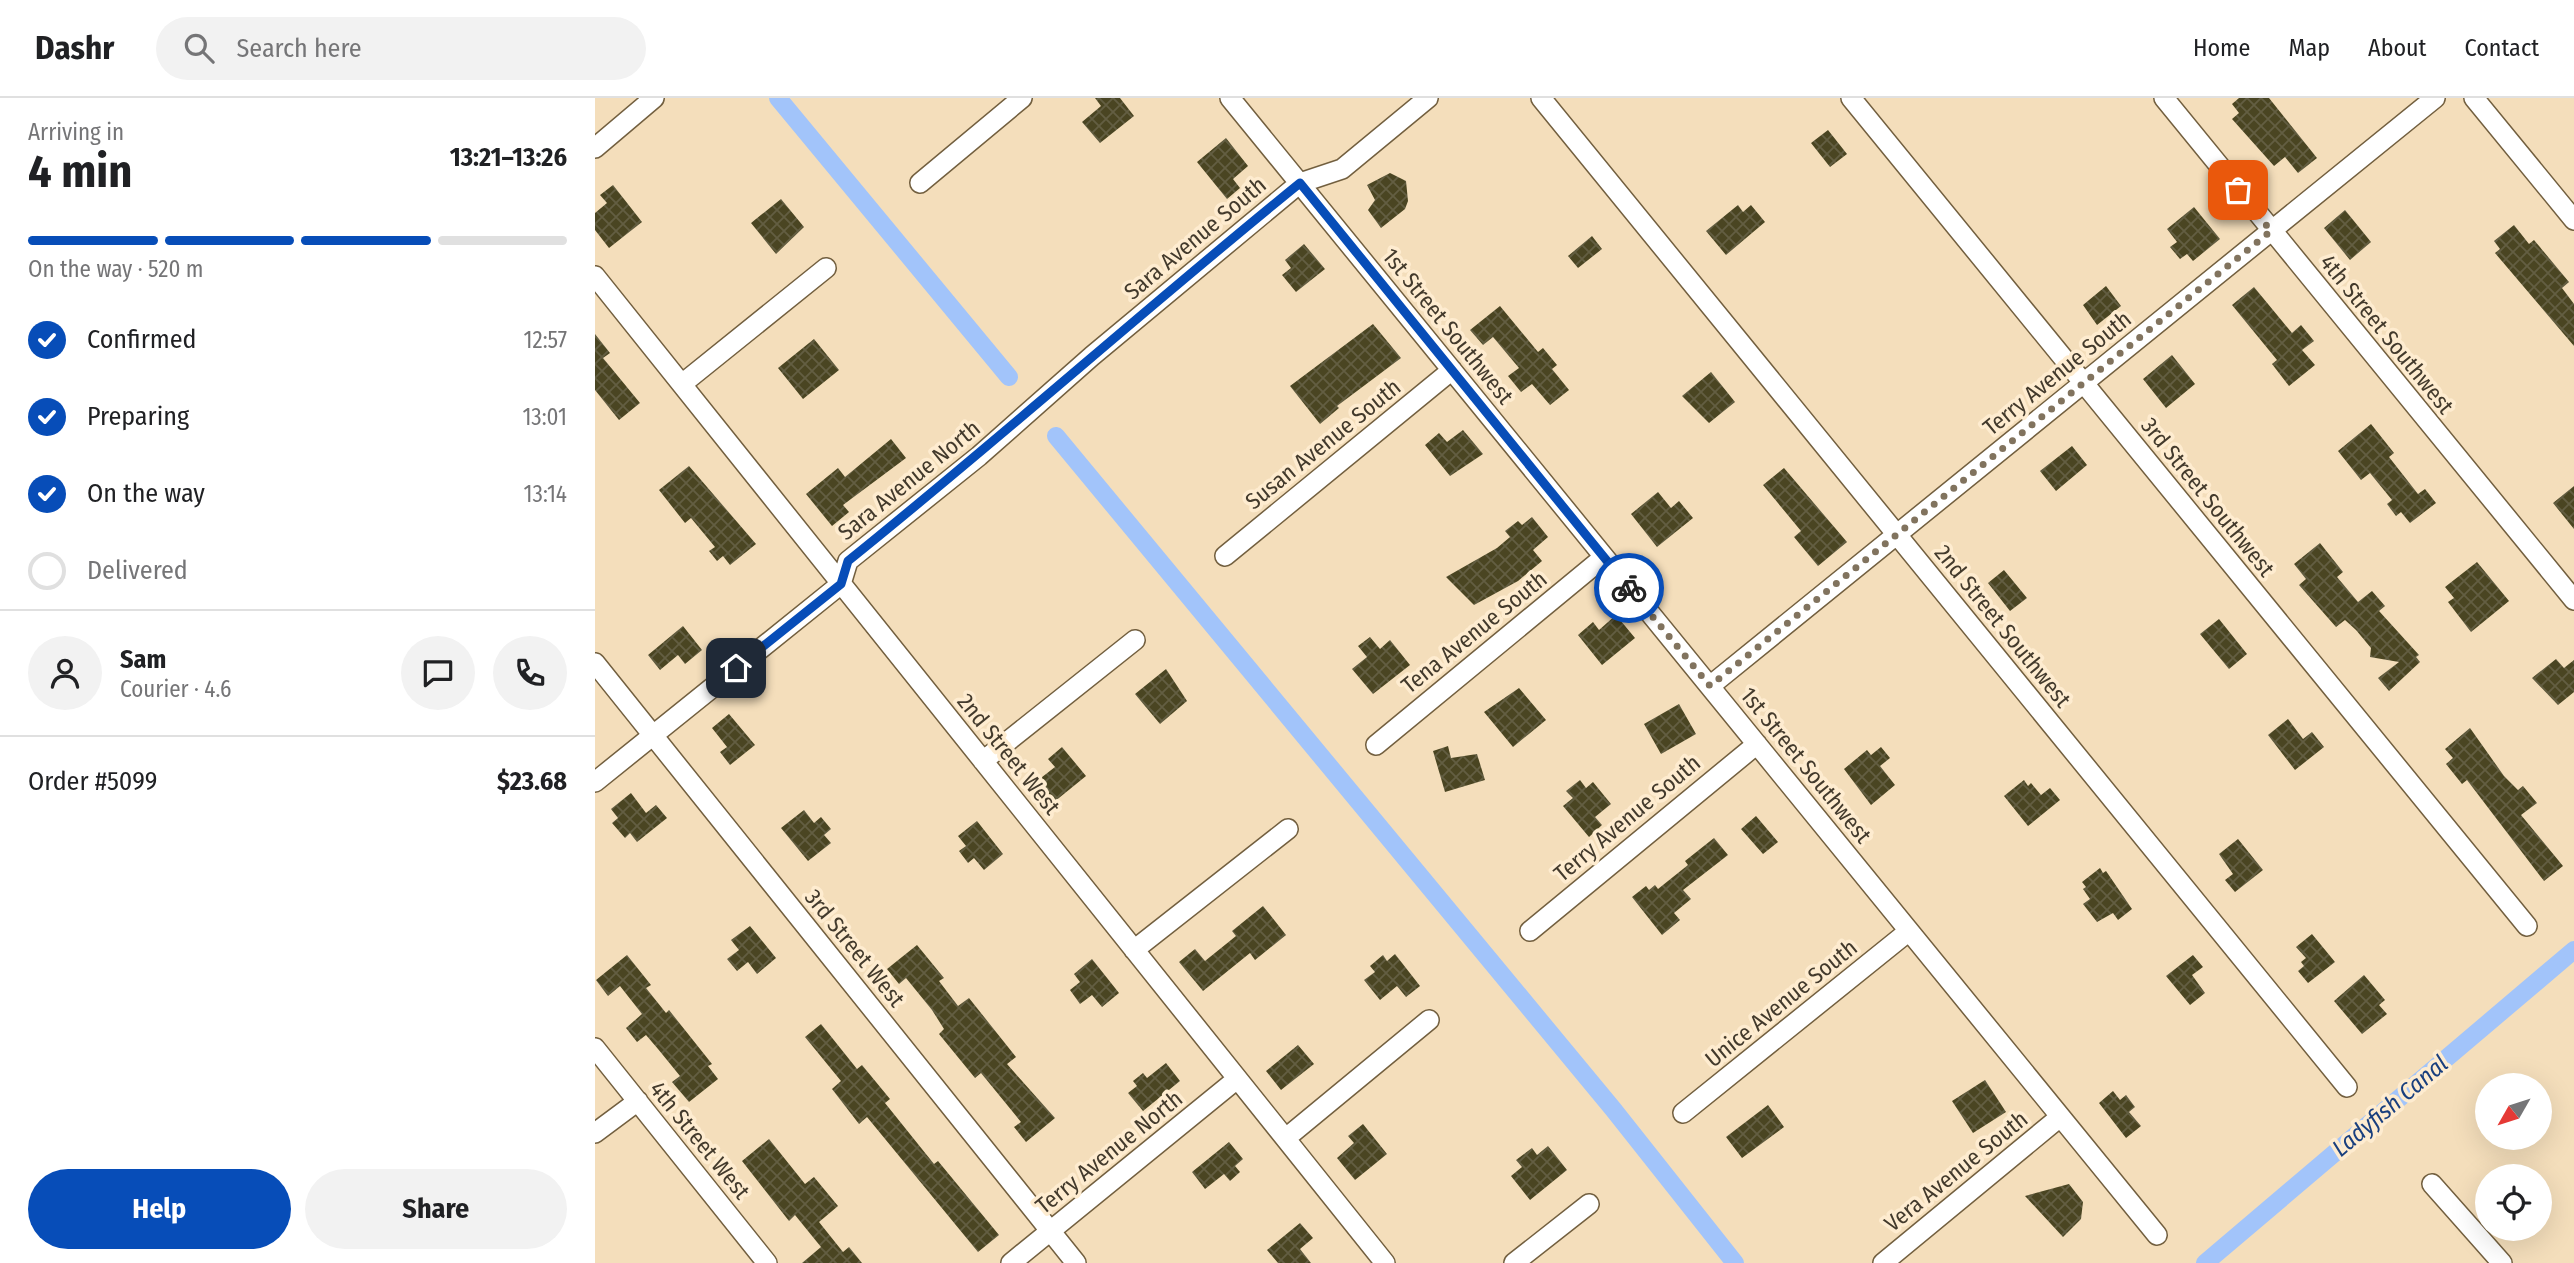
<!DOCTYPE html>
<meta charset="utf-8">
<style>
:root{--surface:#fff;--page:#f2f2f2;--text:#202124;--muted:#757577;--line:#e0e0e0;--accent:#074db8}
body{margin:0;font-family:"Fira Sans Condensed",sans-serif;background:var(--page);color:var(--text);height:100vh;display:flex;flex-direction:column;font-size:26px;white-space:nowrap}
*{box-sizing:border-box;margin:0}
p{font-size:23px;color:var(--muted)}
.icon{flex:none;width:38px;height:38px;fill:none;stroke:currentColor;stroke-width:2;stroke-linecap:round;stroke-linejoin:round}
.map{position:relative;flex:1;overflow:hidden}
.side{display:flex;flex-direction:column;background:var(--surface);width:595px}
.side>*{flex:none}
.needle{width:46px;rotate:231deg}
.tools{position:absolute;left:1880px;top:975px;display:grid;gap:14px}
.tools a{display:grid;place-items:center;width:77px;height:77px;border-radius:50%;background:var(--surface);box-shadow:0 7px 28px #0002;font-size:35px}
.pin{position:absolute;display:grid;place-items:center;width:60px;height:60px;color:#fff;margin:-30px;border-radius:14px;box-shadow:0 4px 10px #0006}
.courier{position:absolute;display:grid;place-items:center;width:70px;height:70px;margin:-35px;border:5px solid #074db8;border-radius:50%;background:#fff;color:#222;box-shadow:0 2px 9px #0007}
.headline em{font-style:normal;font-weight:700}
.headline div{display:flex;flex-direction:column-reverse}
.headline{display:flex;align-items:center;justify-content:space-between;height:119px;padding:0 28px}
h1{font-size:46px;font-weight:700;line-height:52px}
.bar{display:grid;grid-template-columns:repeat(4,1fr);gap:10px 7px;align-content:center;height:84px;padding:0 28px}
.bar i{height:9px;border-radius:5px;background:var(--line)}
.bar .active{background:var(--accent)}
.bar p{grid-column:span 4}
.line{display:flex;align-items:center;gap:18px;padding:0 28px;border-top:2px solid var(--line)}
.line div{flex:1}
.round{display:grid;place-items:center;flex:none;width:74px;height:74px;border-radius:37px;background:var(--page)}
ol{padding:0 28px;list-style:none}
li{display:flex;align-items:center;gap:21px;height:77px}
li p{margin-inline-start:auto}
li .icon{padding:7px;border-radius:50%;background:var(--accent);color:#fff;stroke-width:4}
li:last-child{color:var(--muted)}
li i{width:38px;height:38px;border:4px solid var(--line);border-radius:50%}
.button{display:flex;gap:14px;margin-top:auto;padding:14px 28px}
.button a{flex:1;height:80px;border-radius:42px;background:var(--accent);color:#fff;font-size:28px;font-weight:700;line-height:80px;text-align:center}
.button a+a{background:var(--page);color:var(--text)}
header{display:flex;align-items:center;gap:42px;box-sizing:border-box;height:98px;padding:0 35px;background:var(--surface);border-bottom:2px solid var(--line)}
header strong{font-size:33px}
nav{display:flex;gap:38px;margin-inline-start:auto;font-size:24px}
.search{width:490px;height:63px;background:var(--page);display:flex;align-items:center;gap:18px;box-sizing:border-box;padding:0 24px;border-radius:38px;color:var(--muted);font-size:26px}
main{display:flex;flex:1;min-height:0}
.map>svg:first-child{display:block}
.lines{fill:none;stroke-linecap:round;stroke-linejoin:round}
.canal{stroke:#a2c4fa;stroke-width:18}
.building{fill:url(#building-cross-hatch)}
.minor-casing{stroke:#725f3f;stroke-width:22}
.minor{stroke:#fff;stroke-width:19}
.done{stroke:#81735e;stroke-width:7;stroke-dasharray:0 12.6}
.route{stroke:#074db8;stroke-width:9}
.labels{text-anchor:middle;stroke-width:7;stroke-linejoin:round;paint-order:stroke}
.street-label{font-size:23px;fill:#433a2c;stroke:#feecd0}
.water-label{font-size:24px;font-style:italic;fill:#193f7e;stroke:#feecd0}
</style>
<header>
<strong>Dashr</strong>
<div class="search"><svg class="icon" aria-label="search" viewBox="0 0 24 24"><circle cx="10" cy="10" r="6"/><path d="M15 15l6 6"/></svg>Search here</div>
<nav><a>Home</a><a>Map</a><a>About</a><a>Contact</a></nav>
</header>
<main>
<section class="side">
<div class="headline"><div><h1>4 min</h1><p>Arriving in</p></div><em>13:21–13:26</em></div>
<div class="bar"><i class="active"></i><i class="active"></i><i class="active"></i><i></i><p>On the way · 520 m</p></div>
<ol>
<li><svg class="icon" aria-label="check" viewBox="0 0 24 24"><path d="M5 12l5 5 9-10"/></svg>Confirmed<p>12:57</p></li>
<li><svg class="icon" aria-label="check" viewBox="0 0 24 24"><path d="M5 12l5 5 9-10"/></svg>Preparing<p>13:01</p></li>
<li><svg class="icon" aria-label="check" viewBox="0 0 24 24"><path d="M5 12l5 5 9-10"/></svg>On the way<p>13:14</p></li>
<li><i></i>Delivered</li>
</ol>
<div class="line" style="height:126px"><a class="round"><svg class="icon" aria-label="person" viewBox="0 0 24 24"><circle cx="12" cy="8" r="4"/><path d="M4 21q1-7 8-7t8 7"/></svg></a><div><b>Sam</b><p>Courier · 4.6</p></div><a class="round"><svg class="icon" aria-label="chat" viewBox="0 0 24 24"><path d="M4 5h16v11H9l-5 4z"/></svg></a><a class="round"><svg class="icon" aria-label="phone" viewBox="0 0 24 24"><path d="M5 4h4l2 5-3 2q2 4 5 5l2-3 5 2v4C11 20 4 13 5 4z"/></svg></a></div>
<div class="line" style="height:91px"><div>Order #5099</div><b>$23.68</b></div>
<div class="button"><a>Help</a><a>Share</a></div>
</section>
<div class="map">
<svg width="1979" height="1165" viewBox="0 0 1979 1165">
<defs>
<pattern id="building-cross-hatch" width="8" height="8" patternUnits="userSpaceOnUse" patternTransform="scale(1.75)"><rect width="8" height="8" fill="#4a4522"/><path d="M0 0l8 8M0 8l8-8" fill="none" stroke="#635e42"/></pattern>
</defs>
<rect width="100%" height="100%" fill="#f4debb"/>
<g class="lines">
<!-- canal -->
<path class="canal" d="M183,0L414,279
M461,338L1018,1011L1140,1165
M1610,1165L1979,852"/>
</g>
<!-- building -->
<path class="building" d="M500,0H525L539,18L505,45L487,24L506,8Z
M1644,0H1674L1722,60L1703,75L1690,59L1679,68L1637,21L1644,15L1637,6Z
M1233,32L1252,56L1235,69L1216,45Z
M631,40L653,68L638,81L645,90L632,101L602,64Z
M795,75L811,83L813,103L810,111L786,130L773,112L780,102L772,87Z
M18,87L47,124L14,150L0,132V115L12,105L5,97Z
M186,101L209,129L181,156L156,125Z
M1143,107L1148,114L1156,107L1170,124L1131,157L1111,133Z
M1599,109L1625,141L1598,163L1592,156L1585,161L1575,149L1582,144L1572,131Z
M1750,112L1776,144L1755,162L1729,130Z
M1919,127L1934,146L1939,142L1974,184L1967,190L1979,206V248L1900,155L1905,151L1899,143Z
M997,138L1007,151L983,170L973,158Z
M709,146L730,171L701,194L687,177L696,170L690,162Z
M1511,188L1526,208L1502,227L1488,207Z
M1659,189L1697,235L1706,227L1719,243L1707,252L1720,267L1694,288L1677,266L1682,262L1637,207Z
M905,208L943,254L948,250L962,267L957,271L974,292L955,307L937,286L926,294L913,278L924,270L898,239L888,247L875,232Z
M778,226L806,260L742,308L744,310L725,326L695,288Z
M0,236L15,255L8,260L45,305L24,322L0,292Z
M219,241L244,272L208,301L183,270Z
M1577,257L1600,286L1571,310L1548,281Z
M1116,274L1140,304L1114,325L1087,298Z
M1776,326L1799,355L1794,359L1823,396L1830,391L1841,405L1815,425L1806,414L1801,418L1792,406L1797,402L1775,375L1766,382L1743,353Z
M868,332L888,356L855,378L830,347L844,335L852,344Z
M296,341L311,360L248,407L254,414L237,428L211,396L243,370L250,379Z
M1477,348L1492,367L1461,393L1445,373Z
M94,368L161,446L135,467L128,458L122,463L114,453L120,449L96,420L90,425L64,392Z
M1189,370L1252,444L1223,468L1199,439L1206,433L1168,387Z
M1979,388V431L1958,405Z
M1063,394L1076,410L1084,403L1098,420L1062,449L1036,416Z
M937,419L953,439L938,452L947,463L923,483L879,507L851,479L902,450L915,439L910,433L923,423L927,427Z
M1725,445L1748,474L1742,479L1763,504L1777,493L1790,508L1784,513L1824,557L1821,559L1825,564L1794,593L1783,580L1804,564L1775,559L1776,550L1761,532L1750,522L1741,529L1704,487L1711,481L1699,466Z
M1882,464L1914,503L1876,534L1853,504L1859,500L1850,489Z
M1409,472L1432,500L1415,513L1393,485Z
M1021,517L1040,540L1007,567L983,537L998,524L1004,532Z
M1624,521L1652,556L1634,571L1605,536Z
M88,528L107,552L90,566L83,557L65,572L53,557Z
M775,539L785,551L795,542L815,567L778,596L757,571L772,559L763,548Z
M1961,561L1969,570L1979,562V594L1963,607L1937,580Z
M571,571L592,603L565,626L540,596Z
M924,590L951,622L918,649L889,614Z
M1084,606L1101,636L1066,656L1049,626Z
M134,616L160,647L135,667L125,654L132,649L117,630Z
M1693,621L1708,641L1717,634L1729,649L1700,672L1673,637Z
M1875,630L1909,678L1923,692L1928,688L1942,705L1926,717L1968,768L1949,783L1872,682L1867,686L1851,666L1858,660L1850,651Z
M853,648L856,660L882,656L890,682L850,694L838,653Z
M467,649L491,678L459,704L442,683L460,669L453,661Z
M1286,649L1295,660L1285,668L1300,687L1276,707L1249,671L1272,652L1276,657Z
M985,682L991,690L998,684L1016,706L1000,719L1007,727L994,739L968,708L978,700L971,693Z
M1429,682L1433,688L1436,685L1446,697L1455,690L1465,702L1433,728L1409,698Z
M36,695L51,715L61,707L72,720L42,744L35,735L30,740L17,725L23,720L16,711Z
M209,712L219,725L226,719L236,731L229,737L236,745L213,763L186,730Z
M1161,718L1183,744L1168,756L1146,731Z
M382,723L408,756L389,772L379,760L373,765L364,753L371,748L363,738Z
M1119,740L1133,757L1088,792L1096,801L1079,815L1085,822L1067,837L1037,799L1051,788L1054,792L1060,787L1063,791L1093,767L1090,763Z
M1643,741L1668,772L1640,794L1630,782L1638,776L1624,756Z
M1505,770L1508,775L1511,773L1537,811L1523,822L1518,815L1502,824L1488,806L1495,801L1488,791L1491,789L1487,784Z
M668,808L691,837L660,862L655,855L608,893L584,864L600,851L610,863L641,838L637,833Z
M155,828L181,860L162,876L153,864L142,873L132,861L144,852L136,842Z
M1717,836L1740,864L1713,885L1703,873L1709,868L1706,864L1711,860L1701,849Z
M322,847L349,880L344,883L363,908L374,900L421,959L412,966L460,1020L431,1044L419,1029L426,1024L386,975L380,980L344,936L349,931L337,912L311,880L304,886L292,871Z
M800,856L825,888L811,899L802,888L785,902L769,882L780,874L775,868L788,857L792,863Z
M32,857L56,887L51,890L71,915L74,912L117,966L113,968L123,981L94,1004L77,984L85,978L63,951L51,937L42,944L31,930L47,916L25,888L13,898L1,882Z
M1598,857L1608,869L1597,877L1610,895L1595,907L1571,878Z
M497,861L524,895L507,909L497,897L485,906L475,892L485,884L479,876Z
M1769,877L1790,902L1784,907L1792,916L1767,936L1739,903Z
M226,926L262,971L267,967L295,1001L290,1005L339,1066L343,1063L404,1137L383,1154L272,1019L264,1026L237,991L246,983L210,939Z
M703,947L719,966L686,992L671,973Z
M571,965L585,983L548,1013L533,995L542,988L538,983L548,975L552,980Z
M1390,982L1411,1014L1378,1035L1357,1003Z
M1518,993L1525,1002L1531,997L1540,1009L1534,1014L1546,1028L1531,1040L1504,1005Z
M1173,1007L1189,1029L1147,1060L1131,1039Z
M768,1026L792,1056L760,1082L742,1060L759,1045L753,1038Z
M174,1041L210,1086L219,1079L243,1108L224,1124L248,1154L254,1149L267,1165H207L226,1149L200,1117L194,1123L147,1063Z
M634,1044L648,1061L640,1068L645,1074L635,1083L629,1076L610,1091L597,1074Z
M953,1048L972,1072L935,1102L916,1078L927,1069L921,1062L937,1050L942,1057Z
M1474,1086L1488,1104L1486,1121L1468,1139L1430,1098Z
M705,1125L718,1140L705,1151L716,1165H683L672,1152Z"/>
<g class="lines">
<!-- minor casing -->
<g class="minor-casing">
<path id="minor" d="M635,0L1562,1137
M946,0L1752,989
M1256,0L1932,828
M1569,0L1979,502
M1879,0L1979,122
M0,50L59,0
M325,85L427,0
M0,178L790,1165
M87,286L231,170
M630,458L857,272
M0,565L481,1165
M1115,588L1840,0
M781,647L1009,459
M388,663L540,542
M0,684L246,486L253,463L384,358L497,258L705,85L747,71L833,0
M935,833L1162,646
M539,852L693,731
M0,950L172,1165
M1088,1015L1314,833
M0,1035L43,1003
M691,1040L834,922
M1837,1086L1907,1165
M416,1165L642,981
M919,1165L994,1106
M1288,1165L1465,1019"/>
</g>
<!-- minor -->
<use href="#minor" class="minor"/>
</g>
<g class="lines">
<!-- done -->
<path class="done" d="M1034,490L1115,588L1676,133L1643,92"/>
<!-- route -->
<path class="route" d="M141,570L246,486L253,463C406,340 552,209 705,85L1034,490"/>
</g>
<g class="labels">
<!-- street labels -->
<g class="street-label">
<text transform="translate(600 140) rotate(-40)" y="8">Sara Avenue South</text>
<text transform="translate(853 228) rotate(51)" y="8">1st Street Southwest</text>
<text transform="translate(1792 236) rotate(51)" y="8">4th Street Southwest</text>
<text transform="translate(1462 275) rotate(-39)" y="8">Terry Avenue South</text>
<text transform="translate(728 346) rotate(-39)" y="8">Susan Avenue South</text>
<text transform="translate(314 382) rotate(-39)" y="8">Sara Avenue North</text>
<text transform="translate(1613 399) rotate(51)" y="8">3rd Street Southwest</text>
<text transform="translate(1408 528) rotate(51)" y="8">2nd Street Southwest</text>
<text transform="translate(879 534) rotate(-39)" y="8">Tena Avenue South</text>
<text transform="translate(414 656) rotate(51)" y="8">2nd Street West</text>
<text transform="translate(1211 667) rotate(51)" y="8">1st Street Southwest</text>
<text transform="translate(1032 720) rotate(-40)" y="8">Terry Avenue South</text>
<text transform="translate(260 850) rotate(51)" y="8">3rd Street West</text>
<text transform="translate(1186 905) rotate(-39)" y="8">Unice Avenue South</text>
<text transform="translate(105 1042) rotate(51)" y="8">4th Street West</text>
<text transform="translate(514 1054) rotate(-39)" y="8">Terry Avenue North</text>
<text transform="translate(1361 1073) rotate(-39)" y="8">Vera Avenue South</text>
</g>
<!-- water labels -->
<g class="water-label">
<text transform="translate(1795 1008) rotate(-40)" y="8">Ladyfish Canal</text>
</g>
</g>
</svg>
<div class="tools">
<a><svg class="needle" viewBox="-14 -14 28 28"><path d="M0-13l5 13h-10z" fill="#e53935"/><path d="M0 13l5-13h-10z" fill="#757577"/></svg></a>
<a><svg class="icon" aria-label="locate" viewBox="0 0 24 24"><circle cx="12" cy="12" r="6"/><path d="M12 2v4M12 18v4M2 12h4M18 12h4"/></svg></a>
</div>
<div class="pin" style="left:1643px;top:92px;background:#ea580c"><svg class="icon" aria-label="bag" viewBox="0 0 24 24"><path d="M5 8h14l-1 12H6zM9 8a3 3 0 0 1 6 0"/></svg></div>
<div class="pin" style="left:141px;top:570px;background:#1f2937"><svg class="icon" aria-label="home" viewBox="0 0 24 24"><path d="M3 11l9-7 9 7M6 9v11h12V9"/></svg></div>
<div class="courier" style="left:1034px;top:490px"><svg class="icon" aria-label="bike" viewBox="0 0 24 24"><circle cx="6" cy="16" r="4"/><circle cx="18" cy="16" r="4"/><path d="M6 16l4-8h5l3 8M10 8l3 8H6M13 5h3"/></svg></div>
</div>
</main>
